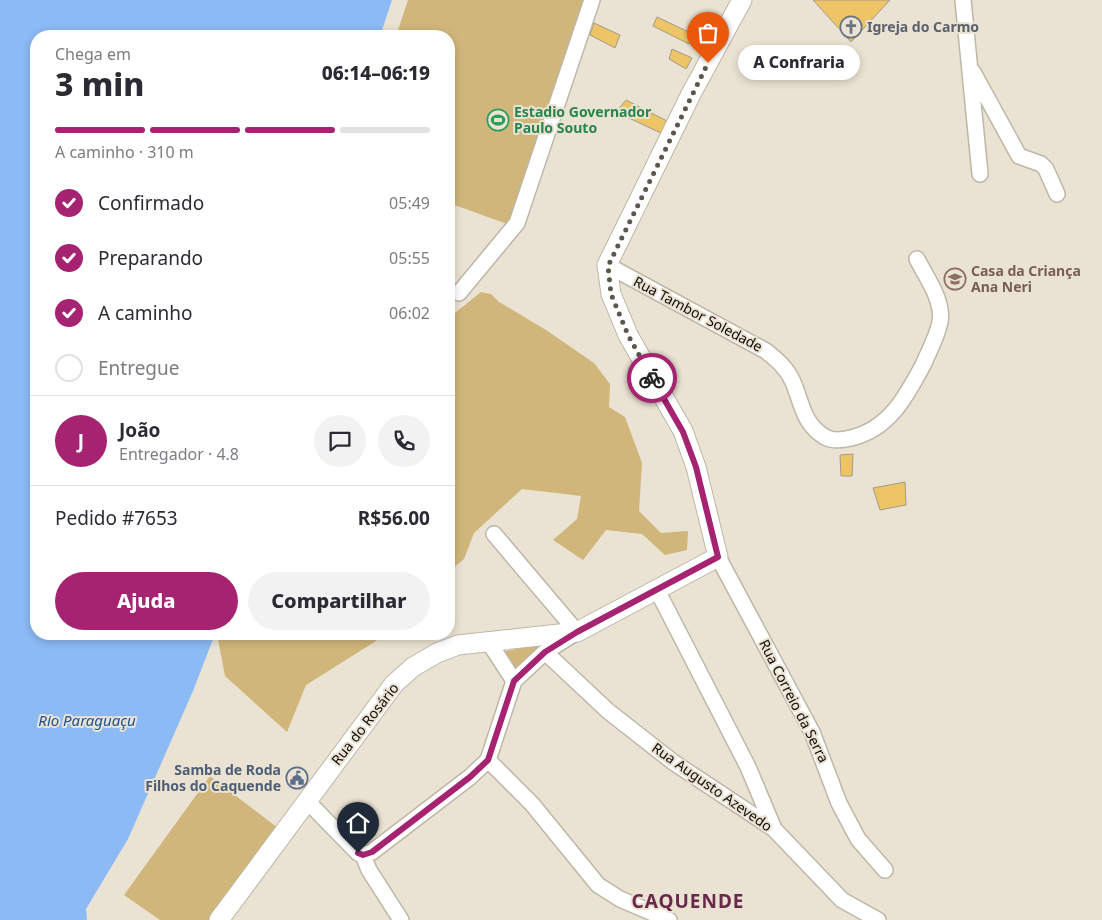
<!DOCTYPE html>
<html lang="pt">
<meta charset="utf-8">
<style>
:root{--surface:#fff;--page:#f2f2f3;--text:#2b2b33;--muted:#7c7c81;--line:#e1e1e2;--accent:#a52370}
body{margin:0;font-family:"Noto Sans",sans-serif;background:var(--page);color:var(--text);height:100vh;display:flex;flex-direction:column;font-size:19px;white-space:nowrap}
*{box-sizing:border-box;margin:0}
p{font-size:16px;color:var(--muted)}
.icon{flex:none;width:28px;height:28px;fill:none;stroke:currentColor;stroke-width:2;stroke-linecap:round;stroke-linejoin:round}
.map{position:relative;flex:1;overflow:hidden}
.panel{position:absolute;left:30px;top:30px;width:425px;height:610px;display:flex;flex-direction:column;background:var(--surface);border-radius:20px;box-shadow:0 2px 8px #0003}
.panel>*{flex:none}
.pin{position:absolute;display:grid;place-items:center;width:42px;height:42px;color:#fff;margin:-51px -21px;border-radius:50% 50% 50% 0;rotate:-45deg;box-shadow:0 0 5px #0007}
.pin .icon{rotate:45deg}
.courier{position:absolute;display:grid;place-items:center;width:50px;height:50px;margin:-25px;border:4px solid #a52370;border-radius:50%;background:#fff;color:#222;box-shadow:0 1px 6px #0007}
.bubble{position:absolute;height:35px;border-radius:18px;background:var(--surface);box-shadow:0 2px 8px #0003;font-size:16px;font-weight:800;line-height:35px;text-align:center}
.overview em{font-style:normal;font-weight:800}
.overview div{display:flex;flex-direction:column-reverse}
.overview{display:flex;align-items:center;justify-content:space-between;height:85px;padding:0 25px}
h1{font-size:32px;font-weight:800;line-height:38px}
.bar{display:grid;grid-template-columns:repeat(4,1fr);gap:8px 5px;align-content:center;height:60px;padding:0 25px}
.bar i{height:6px;border-radius:4px;background:var(--line)}
.bar .active{background:var(--accent)}
.bar p{grid-column:span 4}
.line{display:flex;align-items:center;gap:12px;padding:0 25px;border-top:1px solid var(--line)}
.line div{flex:1}
.round{display:grid;place-items:center;flex:none;width:52px;height:52px;border-radius:26px;background:var(--page)}
ol{padding:0 25px;list-style:none}
li{display:flex;align-items:center;gap:15px;height:55px}
li p{margin-inline-start:auto}
li .icon{padding:5px;border-radius:50%;background:var(--accent);color:#fff;stroke-width:4}
li:last-child{color:var(--muted)}
li i{width:28px;height:28px;border:2px solid var(--line);border-radius:50%}
.button{display:flex;gap:10px;margin-top:auto;padding:10px 25px}
.button a{flex:1;height:58px;border-radius:30px;background:var(--accent);color:#fff;font-size:20px;font-weight:800;line-height:58px;text-align:center}
.button a+a{background:var(--page);color:var(--text)}
.map>svg:first-child{display:block}
.green{fill:#d0b67b}
.water{fill:#8cbaf5}
.building{fill:#edc567;stroke:#a29b8c}
.lines{fill:none;stroke-linecap:round;stroke-linejoin:round}
.minor-casing{stroke:#beb7a7;stroke-width:18}
.tertiary-casing{stroke:#beb7a7;stroke-width:21}
.minor{stroke:#fff;stroke-width:15}
.tertiary{stroke:#fff;stroke-width:19}
.done{stroke:#5b574e;stroke-width:5;stroke-dasharray:0 9}
.route{stroke:#a52370;stroke-width:6}
.labels{text-anchor:middle;stroke-width:4;stroke-linejoin:round;paint-order:stroke}
.worship-label{font-size:14px;font-weight:bold;fill:#5b616d;stroke:#eae2d2;text-anchor:start}
.leisure-label{font-size:14px;font-weight:bold;fill:#27864d;stroke:#eae2d2;text-anchor:start}
.education-label{font-size:14px;font-weight:bold;fill:#785e54;stroke:#eae2d2;text-anchor:start}
.street-label{font-size:14px;fill:#0e0c07;stroke:#eae2d2}
.service-label{font-size:14px;font-weight:bold;fill:#4e5e75;stroke:#eae2d2;text-anchor:end}
.water-label{font-size:15px;font-style:italic;fill:#1a5293;stroke:#eae2d2}
.district-label{font-size:19px;font-weight:bold;letter-spacing:1px;fill:#69294b;stroke:#eae2d2}
</style>
<div class="map">
<svg width="1102" height="920" viewBox="0 0 1102 920">
<rect width="100%" height="100%" fill="#eae2d2"/>
<!-- green -->
<path class="green" d="M408,0H587L513,226L449,203V36H396Z
M481,292L491,294L499,302L546,330L594,363L610,384L609,407L625,417L642,463L639,511L661,533L688,531L687,550L665,555L642,534L606,530L583,560L553,540L577,519L581,496L522,489L474,533L464,559L449,571V308L455,313Z
M217,634H382L376,641L306,685L287,732L225,676Z
M543,644L515,670L501,652Z
M210,776L278,828L210,920H160L124,895Z"/>
<!-- water -->
<path class="water" d="M0,0H392L380,36H36V634H215L193,691L128,839L86,909L87,920H0Z"/>
<!-- building -->
<path class="building" d="M813,0H890L851,42Z
M657,17L693,34L689,44L653,26Z
M594,23L620,35L615,48L590,35Z
M672,49L692,58L686,69L669,59Z
M626,100L667,121L663,134L616,112Z
M853,454L852,476H841L840,455Z
M905,482L906,505L880,510L873,488Z"/>
<g class="lines">
<!-- minor casing -->
<g class="minor-casing">
<path id="minor" d="M963,0L980,174
M973,72L1019,156L1041,164L1046,169L1057,194
M607,265L766,351C777,360 787,368 793,382C802,403 803,424 825,437C832,441 843,440 851,438C889,429 906,397 923,365C929,351 937,337 940,322C944,301 926,277 917,259
M459,293L517,223L592,0
M718,557L812,732L839,803L858,839L885,870
M657,590L748,767L774,829
M488,641L514,681L545,652L577,632L494,534
M545,652L608,711L673,762L774,829L842,900L878,920
M488,760L532,804L598,885L620,899L669,920
M307,801L358,853L363,855L372,852L470,777L488,760L514,681
M363,855L369,870L401,920"/>
</g>
<!-- tertiary casing -->
<g class="tertiary-casing">
<path id="tertiary" d="M219,920L394,684L413,667L437,653L458,645L577,632L718,557L696,467L683,431L628,335L611,294L607,265L691,94L742,0"/>
</g>
<!-- minor -->
<use href="#minor" class="minor"/>
<!-- tertiary -->
<use href="#tertiary" class="tertiary"/>
</g>
<g class="lines">
<!-- done -->
<path class="done" d="M652,378L628,335L611,294L608,266L708,63"/>
<!-- route -->
<path class="route" d="M358,853L363,855L372,852L470,777L488,760L514,681L545,652L577,632L718,557L696,467L683,432L652,378"/>
</g>
<!-- icons -->
<defs>
<g id="church-ring" transform="scale(1.125)"><circle r="9.5" fill="#eae2d2" stroke="#6b7280" stroke-width="1.5"/><path d="M-1.2-6h2.4v3.5h3.3v2.4h-3.3V6h-2.4V-.1h-3.3v-2.4h3.3Z" fill="#6b7280"/></g>
<g id="stadium-ring" transform="scale(1.125)"><circle r="9.5" fill="#eae2d2" stroke="#2e9e5b" stroke-width="1.5"/><path d="M0-5a6.5 5 0 1 0 0 10a6.5 5 0 1 0 0-10ZM-3.5-1.8h7v3.6h-7Z" fill="#2e9e5b"/></g>
<g id="school-ring" transform="scale(1.125)"><circle r="9.5" fill="#eae2d2" stroke="#8d6e63" stroke-width="1.5"/><path d="M0-5L7-2L0 1L-7-2ZM-4 1L0 2.5L4 1V4Q0 6-4 4Z" fill="#8d6e63"/></g>
<g id="civic-ring" transform="scale(1.125)"><circle r="9.5" fill="#eae2d2" stroke="#5c6f8a" stroke-width="1.5"/><path d="M-.6-6.5H3V-4.5H.6V-3L4-1V1h2V6H-6V1h2V-1L-.6-3ZM-1.2 2.5V6h2.4V2.5Z" fill="#5c6f8a"/></g>
</defs>
<g fill-rule="evenodd">
<use href="#church-ring" x="851" y="27"/>
<use href="#stadium-ring" x="498" y="120"/>
<use href="#school-ring" x="955" y="279"/>
<use href="#civic-ring" x="297" y="778"/>
</g>
<g class="labels">
<!-- worship labels -->
<g class="worship-label">
<text x="867" y="32">Igreja do Carmo</text>
</g>
<!-- leisure labels -->
<g class="leisure-label">
<text x="514" y="117">Estadio Governador<tspan x="514" dy="16">Paulo Souto</tspan></text>
</g>
<!-- education labels -->
<g class="education-label">
<text x="971" y="276">Casa da Criança<tspan x="971" dy="16">Ana Neri</tspan></text>
</g>
<!-- street labels -->
<g class="street-label">
<text transform="translate(698 314) rotate(28)" y="5">Rua Tambor Soledade</text>
<text transform="translate(794 701) rotate(63)" y="5">Rua Correio da Serra</text>
<text transform="translate(365 724) rotate(-52)" y="5">Rua do Rosário</text>
<text transform="translate(712 787) rotate(35)" y="5">Rua Augusto Azevedo</text>
</g>
<!-- service labels -->
<g class="service-label">
<text x="281" y="775">Samba de Roda<tspan x="281" dy="16">Filhos do Caquende</tspan></text>
</g>
<!-- water labels -->
<g class="water-label">
<text x="87" y="726">Rio Paraguaçu</text>
</g>
<!-- district labels -->
<g class="district-label">
<text x="688" y="908">CAQUENDE</text>
</g>
</g>
</svg>
<div class="pin" style="left:708px;top:63px;background:#ea580c"><svg class="icon" aria-label="bag" viewBox="0 0 24 24"><path d="M5 8h14l-1 12H6zM9 8a3 3 0 0 1 6 0"/></svg></div>
<div class="pin" style="left:358px;top:853px;background:#1f2937"><svg class="icon" aria-label="home" viewBox="0 0 24 24"><path d="M3 11l9-7 9 7M6 9v11h12V9"/></svg></div>
<div class="courier" style="left:652px;top:378px"><svg class="icon" aria-label="bike" viewBox="0 0 24 24"><circle cx="6" cy="16" r="4"/><circle cx="18" cy="16" r="4"/><path d="M6 16l4-8h5l3 8M10 8l3 8H6M13 5h3"/></svg></div>
<div class="bubble" style="left:738px;top:45px;width:122px">A Confraria</div>
<section class="panel">
<div class="overview"><div><h1>3 min</h1><p>Chega em</p></div><em>06:14–06:19</em></div>
<div class="bar"><i class="active"></i><i class="active"></i><i class="active"></i><i></i><p>A caminho · 310 m</p></div>
<ol>
<li><svg class="icon" aria-label="check" viewBox="0 0 24 24"><path d="M5 12l5 5 9-10"/></svg>Confirmado<p>05:49</p></li>
<li><svg class="icon" aria-label="check" viewBox="0 0 24 24"><path d="M5 12l5 5 9-10"/></svg>Preparando<p>05:55</p></li>
<li><svg class="icon" aria-label="check" viewBox="0 0 24 24"><path d="M5 12l5 5 9-10"/></svg>A caminho<p>06:02</p></li>
<li><i></i>Entregue</li>
</ol>
<div class="line" style="height:90px"><b class="round" style="background:var(--accent);color:#fff">J</b><div><b>João</b><p>Entregador · 4.8</p></div><a class="round"><svg class="icon" aria-label="chat" viewBox="0 0 24 24"><path d="M4 5h16v11H9l-5 4z"/></svg></a><a class="round"><svg class="icon" aria-label="phone" viewBox="0 0 24 24"><path d="M5 4h4l2 5-3 2q2 4 5 5l2-3 5 2v4C11 20 4 13 5 4z"/></svg></a></div>
<div class="line" style="height:65px"><div>Pedido #7653</div><b>R$56.00</b></div>
<div class="button"><a>Ajuda</a><a>Compartilhar</a></div>
</section>
</div>
